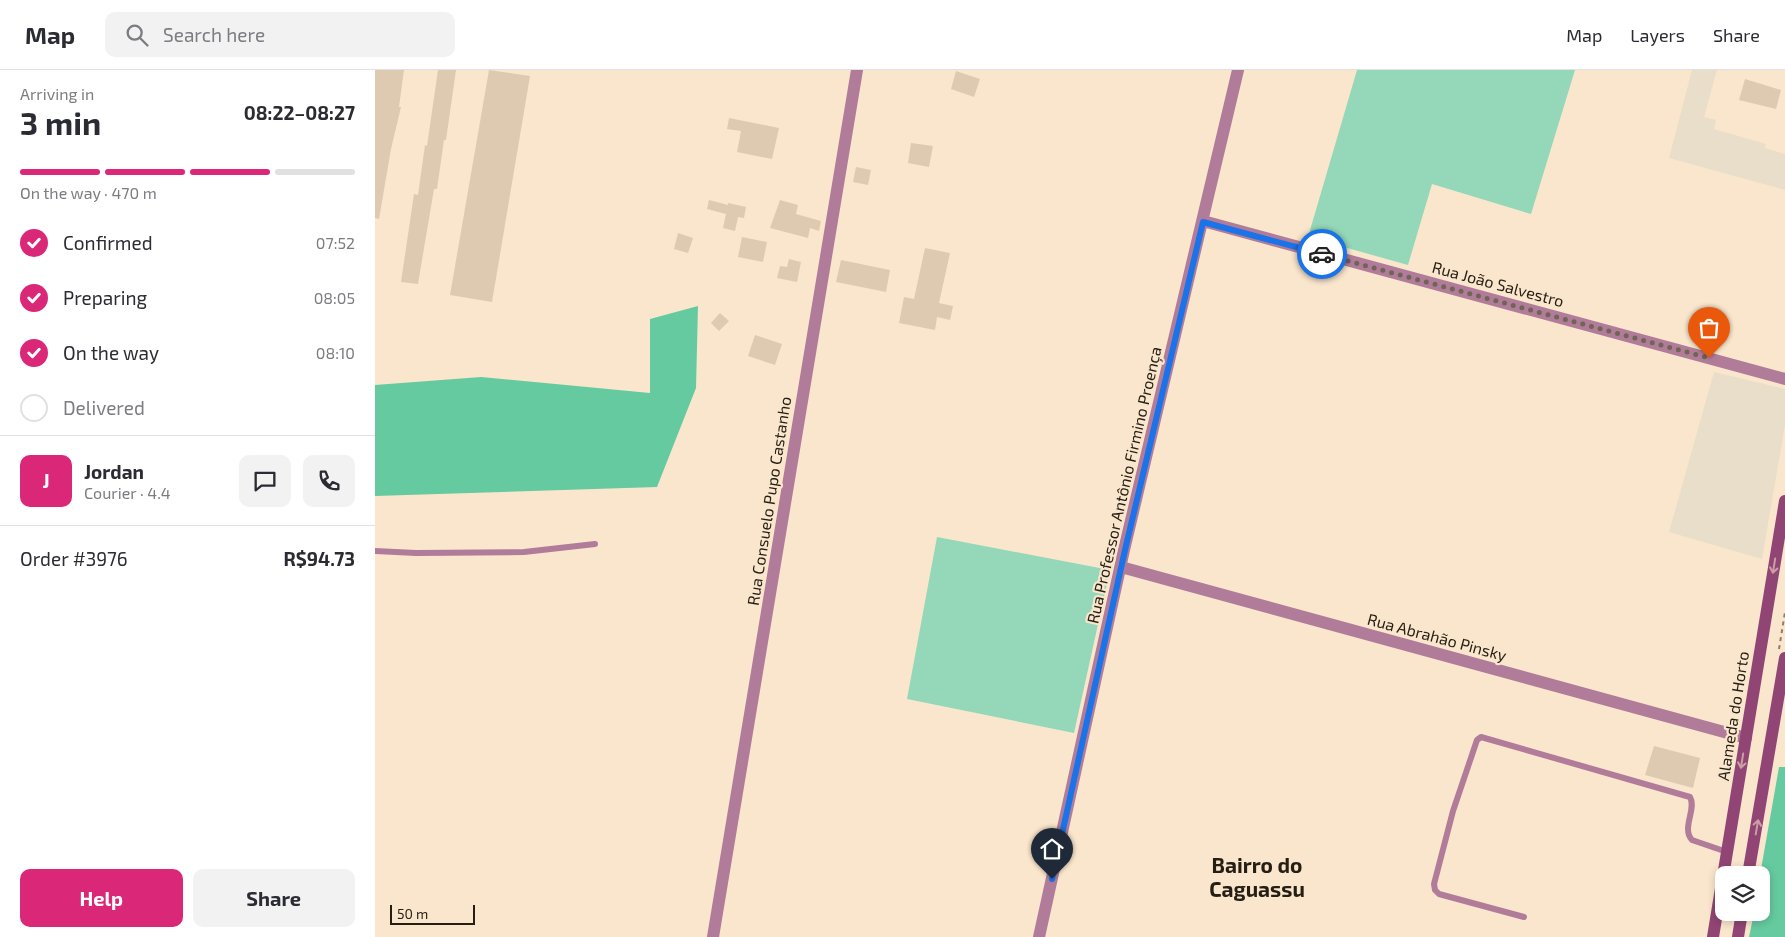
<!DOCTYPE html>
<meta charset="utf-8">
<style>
:root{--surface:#fff;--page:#f2f2f3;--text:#2b2b33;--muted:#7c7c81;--line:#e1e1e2;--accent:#db2777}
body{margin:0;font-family:"Exo 2",sans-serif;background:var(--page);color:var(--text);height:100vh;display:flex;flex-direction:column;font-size:19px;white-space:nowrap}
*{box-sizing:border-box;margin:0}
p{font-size:16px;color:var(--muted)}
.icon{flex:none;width:28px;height:28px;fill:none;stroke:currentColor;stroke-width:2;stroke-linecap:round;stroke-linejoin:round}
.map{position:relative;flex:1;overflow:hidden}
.sheet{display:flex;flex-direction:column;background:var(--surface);width:375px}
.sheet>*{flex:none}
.controls{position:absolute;left:1340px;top:796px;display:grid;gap:10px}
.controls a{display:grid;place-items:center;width:55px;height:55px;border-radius:10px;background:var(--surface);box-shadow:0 2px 8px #0003;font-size:25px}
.scale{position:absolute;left:15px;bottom:12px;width:85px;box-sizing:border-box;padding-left:5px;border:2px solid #251e14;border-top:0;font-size:14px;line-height:18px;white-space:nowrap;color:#251e14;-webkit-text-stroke:4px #fae6cc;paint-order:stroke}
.pin{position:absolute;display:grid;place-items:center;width:42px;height:42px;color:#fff;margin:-51px -21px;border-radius:50% 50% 50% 0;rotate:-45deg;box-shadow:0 0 5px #0007}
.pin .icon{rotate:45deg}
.courier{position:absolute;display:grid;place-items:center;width:50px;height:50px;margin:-25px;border:4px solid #1a73e8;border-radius:50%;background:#fff;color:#222;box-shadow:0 1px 6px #0007}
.overview em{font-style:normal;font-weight:700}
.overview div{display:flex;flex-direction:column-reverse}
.overview{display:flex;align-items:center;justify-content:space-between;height:85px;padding:0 20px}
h1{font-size:32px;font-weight:700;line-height:38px}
.bar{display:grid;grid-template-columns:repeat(4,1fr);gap:8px 5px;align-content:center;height:60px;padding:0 20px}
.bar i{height:6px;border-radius:4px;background:var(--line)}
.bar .current{background:var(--accent)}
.bar p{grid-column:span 4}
.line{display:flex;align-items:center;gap:12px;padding:0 20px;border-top:1px solid var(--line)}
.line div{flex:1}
.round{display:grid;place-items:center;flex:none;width:52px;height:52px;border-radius:10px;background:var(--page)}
ol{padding:0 20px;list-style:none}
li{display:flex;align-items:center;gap:15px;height:55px}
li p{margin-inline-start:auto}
li .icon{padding:5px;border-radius:50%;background:var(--accent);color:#fff;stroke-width:4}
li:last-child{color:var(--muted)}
li i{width:28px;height:28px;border:2px solid var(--line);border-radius:50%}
.action{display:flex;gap:10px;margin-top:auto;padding:10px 20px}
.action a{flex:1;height:58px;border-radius:10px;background:var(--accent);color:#fff;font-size:20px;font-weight:700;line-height:58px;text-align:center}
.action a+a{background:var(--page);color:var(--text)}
header{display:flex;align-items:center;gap:30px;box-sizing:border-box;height:70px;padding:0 25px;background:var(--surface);border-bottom:1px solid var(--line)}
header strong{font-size:24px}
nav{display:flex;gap:28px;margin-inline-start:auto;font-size:18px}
.search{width:350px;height:45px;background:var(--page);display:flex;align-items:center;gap:12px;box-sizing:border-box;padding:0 18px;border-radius:10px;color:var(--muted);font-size:19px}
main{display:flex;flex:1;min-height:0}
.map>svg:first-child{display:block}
.commercial{fill:#e9deca}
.green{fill:#94d8b9}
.forest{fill:#65caa0}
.building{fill:#decab1}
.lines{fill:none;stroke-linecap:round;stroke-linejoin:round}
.path{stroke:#8c7f6d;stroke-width:2;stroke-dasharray:4 4;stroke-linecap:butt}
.service{stroke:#b17c9a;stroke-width:6}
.minor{stroke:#b17c9a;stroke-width:12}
.secondary{stroke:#914574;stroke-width:12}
.oneway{stroke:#cb9ea4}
.done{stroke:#706454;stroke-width:5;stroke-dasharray:0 9}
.route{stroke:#1a73e8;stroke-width:6}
.labels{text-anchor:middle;stroke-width:4.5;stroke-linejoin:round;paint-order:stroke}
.street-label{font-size:16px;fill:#251e14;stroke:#fae6cc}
.district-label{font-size:21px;font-weight:bold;fill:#251e14;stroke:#fae6cc}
</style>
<header>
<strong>Map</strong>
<div class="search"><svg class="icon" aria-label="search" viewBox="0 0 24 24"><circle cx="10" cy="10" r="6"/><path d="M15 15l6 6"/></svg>Search here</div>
<nav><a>Map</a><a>Layers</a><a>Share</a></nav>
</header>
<main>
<section class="sheet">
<div class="overview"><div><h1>3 min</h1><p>Arriving in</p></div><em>08:22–08:27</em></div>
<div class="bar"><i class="current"></i><i class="current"></i><i class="current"></i><i></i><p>On the way · 470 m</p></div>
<ol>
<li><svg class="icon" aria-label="check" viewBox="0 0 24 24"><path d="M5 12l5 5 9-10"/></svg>Confirmed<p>07:52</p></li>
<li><svg class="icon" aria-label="check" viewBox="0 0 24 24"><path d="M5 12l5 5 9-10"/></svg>Preparing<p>08:05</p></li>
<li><svg class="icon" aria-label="check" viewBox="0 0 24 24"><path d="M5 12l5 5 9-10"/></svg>On the way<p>08:10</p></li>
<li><i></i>Delivered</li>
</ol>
<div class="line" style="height:90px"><b class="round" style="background:var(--accent);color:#fff">J</b><div><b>Jordan</b><p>Courier · 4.4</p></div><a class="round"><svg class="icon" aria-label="chat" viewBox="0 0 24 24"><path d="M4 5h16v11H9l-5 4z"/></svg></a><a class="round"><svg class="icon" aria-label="phone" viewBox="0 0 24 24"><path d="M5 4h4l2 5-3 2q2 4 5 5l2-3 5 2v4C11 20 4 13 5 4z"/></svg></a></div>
<div class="line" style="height:65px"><div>Order #3976</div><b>R$94.73</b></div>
<div class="action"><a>Help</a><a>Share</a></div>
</section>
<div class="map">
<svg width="1410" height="867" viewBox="0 0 1410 867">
<rect width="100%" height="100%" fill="#fae6cc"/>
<!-- commercial -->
<path class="commercial" d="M1317,0H1342L1329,47L1341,50L1339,59L1391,74L1390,78L1410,84V120L1294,88Z
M1339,302L1410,319V355L1387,489L1294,462Z"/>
<!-- green -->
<path class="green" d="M982,0H1200L1156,144L1057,114L1033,195L933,167Z
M562,467L735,500L699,663L532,629Z"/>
<!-- forest -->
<path class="forest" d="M323,236L321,318L282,417L0,426V315L106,307L275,323V249Z
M1404,697H1410V867H1374L1379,843L1386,842L1385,805Z"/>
<!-- building -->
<path class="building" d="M0,0H29L24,37H26L16,79L4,149L0,148Z
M63,0H81L71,70H69L62,119H59L43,214L26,212L39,124L43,125L50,75L52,76Z
M114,0L155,6L117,232L75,225Z
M581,1L605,9L599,27L576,19Z
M1370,9L1406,20L1401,39L1364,30Z
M354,48L404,58L397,89L362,82L366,61L352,59Z
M536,73L558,76L554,97L533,93Z
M481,97L496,100L493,115L478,112Z
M334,130L353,135V133L371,137L369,148L363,147L360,161L348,158L351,144L332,139Z
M405,130L423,135L421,144L446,151L444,161L435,158L433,168L395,158Z
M303,163L318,168L313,183L299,179Z
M367,167L392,172L388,192L363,187Z
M550,178L575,183L564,233L578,236L575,250L562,247L560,260L524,253L529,227L539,229Z
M414,189L426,192L422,212L402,208L405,196L412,197Z
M466,190L515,200L511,222L461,212Z
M345,243L354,251L344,261L336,253Z
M380,265L407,274L400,295L373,286Z
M1279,676L1325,688L1318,718L1270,705Z"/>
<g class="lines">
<!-- path -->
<path class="path" d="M1404,579L1410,542"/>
<!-- service -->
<path class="service" d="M0,481L41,483L149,482L220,474
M1149,847L1064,824L1060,820L1059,814L1078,741L1102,670L1106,667L1315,727C1322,739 1306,758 1317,770L1352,782"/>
<!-- minor -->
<path class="minor" d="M828,151L1410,309
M746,497L1371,668
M338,867L482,0
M664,867L749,480L863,0"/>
<!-- secondary -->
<path class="secondary" d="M1373,805L1410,588
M1338,867L1410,431
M1363,867L1367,842"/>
</g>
<!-- one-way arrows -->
<defs><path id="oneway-shaft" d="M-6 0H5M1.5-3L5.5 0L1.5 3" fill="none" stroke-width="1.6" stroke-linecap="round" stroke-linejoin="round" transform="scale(1.25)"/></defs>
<g class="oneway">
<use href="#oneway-shaft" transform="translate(1399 496) rotate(99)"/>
<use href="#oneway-shaft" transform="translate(1367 691) rotate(99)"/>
<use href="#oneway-shaft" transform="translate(1382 757) rotate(-80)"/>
</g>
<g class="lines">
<!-- done -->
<path class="done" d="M947,184L1334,288"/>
<!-- route -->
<path class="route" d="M677,809L750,480L828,152L947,184"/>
</g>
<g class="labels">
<!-- street labels -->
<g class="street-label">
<text transform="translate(1123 214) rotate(15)" y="6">Rua João Salvestro</text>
<text transform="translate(749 415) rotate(-77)" y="6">Rua Professor Antônio Firmino Proença</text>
<text transform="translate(394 431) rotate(-81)" y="6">Rua Consuelo Pupo Castanho</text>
<text transform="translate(1062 567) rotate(15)" y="6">Rua Abrahão Pinsky</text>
<text transform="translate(1358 646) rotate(-81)" y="6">Alameda do Horto</text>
</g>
<!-- district labels -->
<g class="district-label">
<text x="882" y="803">Bairro do<tspan x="882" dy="24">Caguassu</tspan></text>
</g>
</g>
</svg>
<div class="controls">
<a><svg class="icon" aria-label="layers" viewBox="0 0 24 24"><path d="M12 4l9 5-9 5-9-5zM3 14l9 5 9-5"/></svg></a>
</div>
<div class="scale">50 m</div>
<div class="pin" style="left:1334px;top:288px;background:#ea580c"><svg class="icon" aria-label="bag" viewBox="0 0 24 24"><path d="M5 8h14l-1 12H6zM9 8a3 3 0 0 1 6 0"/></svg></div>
<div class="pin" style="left:677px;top:809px;background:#1f2937"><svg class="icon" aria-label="home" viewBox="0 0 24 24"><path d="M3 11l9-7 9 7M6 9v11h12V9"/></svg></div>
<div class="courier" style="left:947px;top:184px"><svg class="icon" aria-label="car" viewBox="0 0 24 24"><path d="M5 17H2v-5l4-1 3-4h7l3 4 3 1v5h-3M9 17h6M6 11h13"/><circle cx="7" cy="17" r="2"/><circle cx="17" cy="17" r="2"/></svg></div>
</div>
</main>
